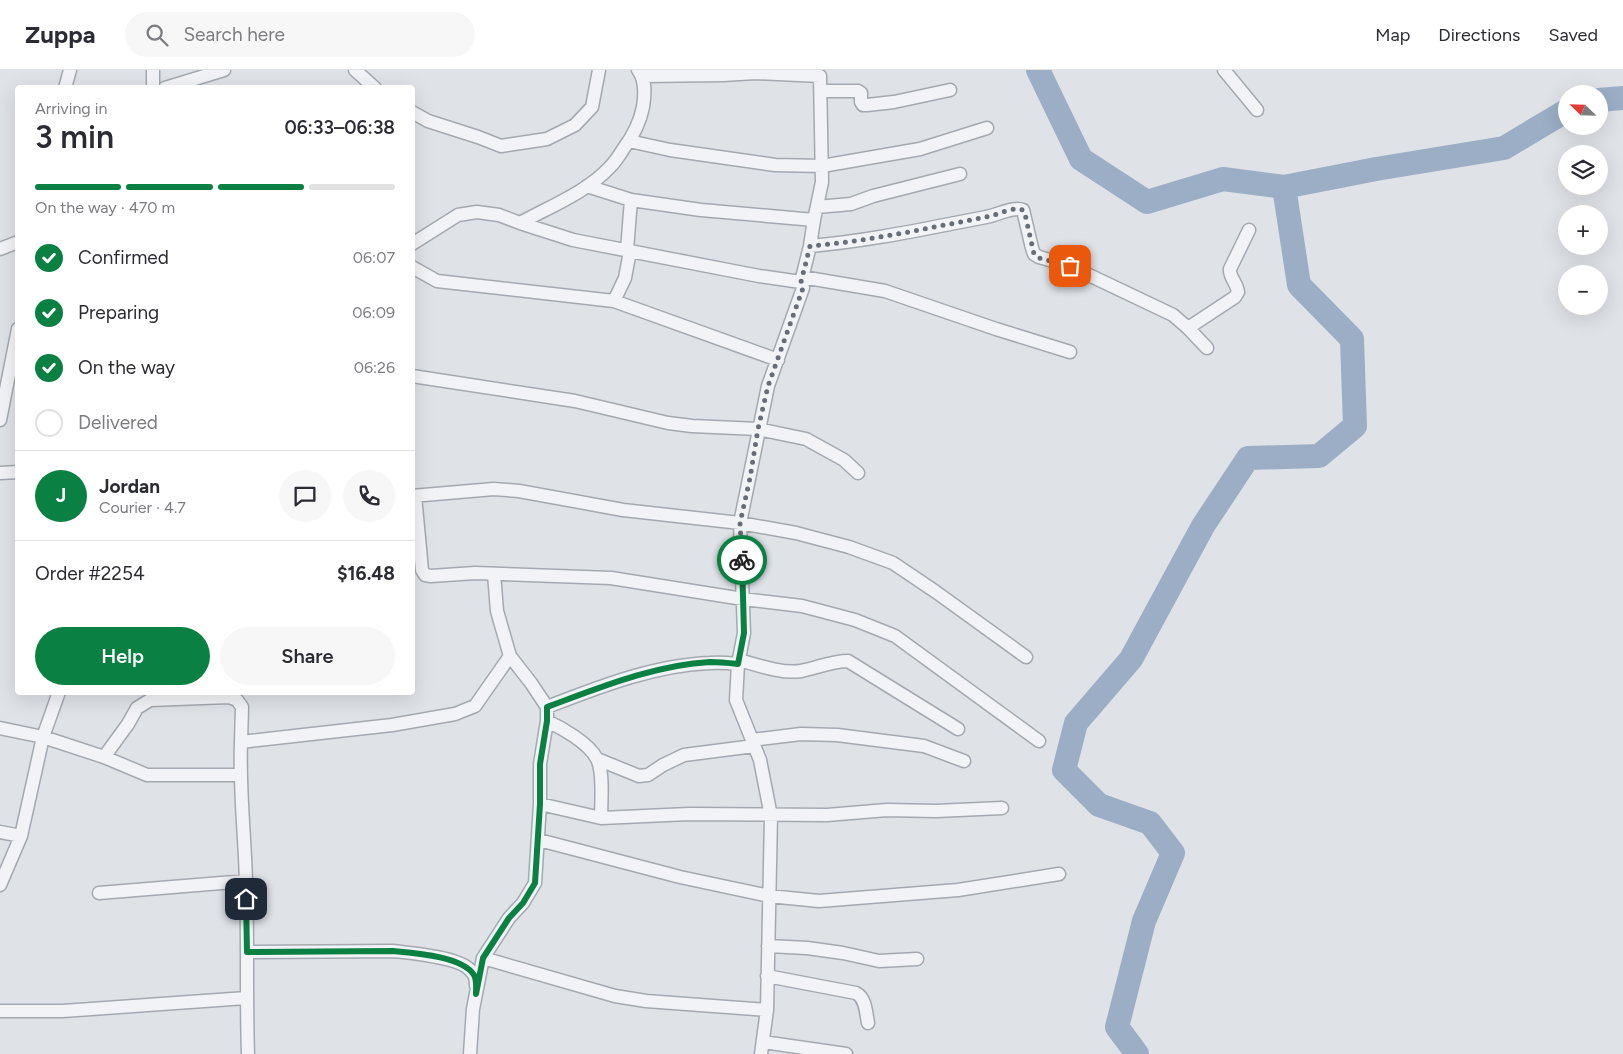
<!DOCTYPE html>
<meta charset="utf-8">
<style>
:root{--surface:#fff;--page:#f7f7f7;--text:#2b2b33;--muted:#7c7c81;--line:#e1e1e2;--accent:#0b8043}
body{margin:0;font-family:Figtree,sans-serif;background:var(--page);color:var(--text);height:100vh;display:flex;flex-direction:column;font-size:19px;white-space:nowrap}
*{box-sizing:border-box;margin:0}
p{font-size:16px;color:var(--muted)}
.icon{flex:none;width:28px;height:28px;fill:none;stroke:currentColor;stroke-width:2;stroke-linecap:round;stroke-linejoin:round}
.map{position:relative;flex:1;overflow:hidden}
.details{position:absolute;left:15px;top:15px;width:400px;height:610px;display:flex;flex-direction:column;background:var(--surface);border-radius:5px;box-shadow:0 5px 20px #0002}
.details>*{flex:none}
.needle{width:32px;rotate:293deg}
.tools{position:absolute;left:1558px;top:15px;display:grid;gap:10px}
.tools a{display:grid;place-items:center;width:50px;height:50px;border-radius:50%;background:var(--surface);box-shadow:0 5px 20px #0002;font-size:25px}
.pin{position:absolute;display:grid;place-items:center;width:42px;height:42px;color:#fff;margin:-21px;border-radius:10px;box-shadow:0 2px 8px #0006}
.courier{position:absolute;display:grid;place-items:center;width:50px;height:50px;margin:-25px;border:4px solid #0b8043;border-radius:50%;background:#fff;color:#222;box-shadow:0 1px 6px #0007}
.headline em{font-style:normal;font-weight:600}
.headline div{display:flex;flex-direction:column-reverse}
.headline{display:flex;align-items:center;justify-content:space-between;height:85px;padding:0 20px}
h1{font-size:32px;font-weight:600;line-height:38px}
.bar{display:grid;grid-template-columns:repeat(4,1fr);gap:8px 5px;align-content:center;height:60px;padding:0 20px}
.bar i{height:6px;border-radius:4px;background:var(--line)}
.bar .on{background:var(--accent)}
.bar p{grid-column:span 4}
.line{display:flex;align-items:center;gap:12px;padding:0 20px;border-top:1px solid var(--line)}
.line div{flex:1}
.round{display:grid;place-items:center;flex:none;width:52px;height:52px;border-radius:26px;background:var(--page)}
ol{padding:0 20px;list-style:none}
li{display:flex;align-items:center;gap:15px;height:55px}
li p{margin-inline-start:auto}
li .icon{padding:5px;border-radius:50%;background:var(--accent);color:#fff;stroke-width:4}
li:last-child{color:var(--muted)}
li i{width:28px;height:28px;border:2px solid var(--line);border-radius:50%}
.cta{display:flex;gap:10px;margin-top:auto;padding:10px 20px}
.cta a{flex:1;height:58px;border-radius:30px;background:var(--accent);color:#fff;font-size:20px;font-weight:600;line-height:58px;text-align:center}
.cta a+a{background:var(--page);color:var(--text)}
header{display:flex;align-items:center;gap:30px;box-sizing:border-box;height:70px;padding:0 25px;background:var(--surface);border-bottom:1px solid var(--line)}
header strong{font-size:24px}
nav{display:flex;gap:28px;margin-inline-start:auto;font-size:18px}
.search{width:350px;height:45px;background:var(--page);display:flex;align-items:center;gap:12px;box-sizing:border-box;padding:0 18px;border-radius:28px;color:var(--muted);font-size:19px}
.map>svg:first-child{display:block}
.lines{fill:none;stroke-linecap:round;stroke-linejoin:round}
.river{stroke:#9baec6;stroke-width:24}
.street-casing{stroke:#a4a9b1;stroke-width:15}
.street{stroke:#f1f3f6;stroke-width:12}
.done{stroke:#686e79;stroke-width:5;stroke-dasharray:0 9}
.route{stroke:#0b8043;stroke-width:6}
</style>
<header>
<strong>Zuppa</strong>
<div class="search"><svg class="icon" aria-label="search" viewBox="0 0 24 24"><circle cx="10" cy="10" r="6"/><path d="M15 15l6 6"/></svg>Search here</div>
<nav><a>Map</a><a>Directions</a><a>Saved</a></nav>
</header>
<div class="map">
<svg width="1623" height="984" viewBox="0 0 1623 984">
<rect width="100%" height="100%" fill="#dfe2e7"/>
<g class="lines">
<!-- river -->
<path class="river" d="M1038,0L1081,89L1147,132L1223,109L1284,117L1376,99L1504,78L1566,41
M1599,30L1623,28
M1137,984L1117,957L1144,851L1173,783L1150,753L1099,735L1064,700L1076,653L1131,589L1203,456L1248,388L1319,386L1355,356L1352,269L1299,215L1284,117"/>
<!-- street casing -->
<g class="street-casing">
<path id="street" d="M153,0V18
M355,0L375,18
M1224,0L1257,40
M643,6L723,5L755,3L820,6L822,112L814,150L810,176L801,212L803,218L768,316L740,453L744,563L738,594L736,630L760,690L771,746L767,940L761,984
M65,18L70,0
M165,18L224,0
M821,21H858L861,23V32L863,35H867L894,32L950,20
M412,42L428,51L478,67L501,76L547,69L575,55L592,37L599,0
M629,71L670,80L775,95L822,96L920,79L987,58
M587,116L631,130L701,140L814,150
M817,137L851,134L873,126L960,104
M520,153C549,137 587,122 610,97C616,91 620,84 624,78C633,66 640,52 643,37C645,24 646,10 638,0
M412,174L458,145L477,142L499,145L520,153L573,170L759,206L801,212
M810,176C870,171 928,158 986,147C998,145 1013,136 1023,140L1032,178L1034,184L1039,187L1070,196L1173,245L1188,258L1207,278
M0,179L18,172
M627,180L631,130
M412,197L437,211L614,231L778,290
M802,207L885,221L996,259L1070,282
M614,231L625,208L630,181
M1188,258L1235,227L1238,222C1237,213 1229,207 1230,199L1249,160
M412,306L575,331L668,353L692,356L758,359L806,369L844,390L858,403
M0,350L18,259
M0,403L18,402
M412,426L494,419L519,421L623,440L740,453L796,463L849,477L893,493L936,522L1026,587
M415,426L422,500L425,505L431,506L475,503L611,508L743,529L802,536L855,550L895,566L1039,671
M739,590C757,595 783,604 801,601C817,598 832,591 848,591L958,659
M547,637C599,617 654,595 710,593C719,592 729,593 738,594
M547,651C562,658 589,673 597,689C604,702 601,733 601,748
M0,658L43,667L104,687L147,705H240
M752,670L801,664L837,665L924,676L964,691
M241,672C239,719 245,766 246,813C248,870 246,927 248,984
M104,687L128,654L137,638L150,630L229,627L237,630L242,637L241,672L392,655L455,644L475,636L510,586
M597,689L639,706L648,705L663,695L684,685L754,676
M540,734L601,748L689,744L827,745L887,740L936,741L1002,738
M0,762L21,766
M539,770L680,807L769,826L819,831L958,820L1059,804
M0,815L21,766L43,667L59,622
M99,823L246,811
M768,876L807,878L843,883L879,891L917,889
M247,882L393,881C410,883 457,887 469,899C475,904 476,909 476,916
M483,888L615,926L646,931L767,940
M767,906L856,923C866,928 866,943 868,953
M0,941H63L246,928
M763,972L846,984
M470,984L473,939L483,888L509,848L523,833L535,813L540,734V694L547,651V637L531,613L510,586L497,541L494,504"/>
</g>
<!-- street -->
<use href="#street" class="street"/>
</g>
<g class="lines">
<!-- done -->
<path class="done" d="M742,490L740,453L750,408L758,359L768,316L803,218L801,212L810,176C870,171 928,158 986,147C998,145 1013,136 1023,140L1025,144L1034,184L1039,188L1070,196"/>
<!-- route -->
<path class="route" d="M246,829L247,882L393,881C414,883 462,886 474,905C477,910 476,918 476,924L483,888L509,848L523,833L535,813L540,734V694L547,651V637C599,618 654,595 710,592C719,592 729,593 738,594L744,563L742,490"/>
</g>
</svg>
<div class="tools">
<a><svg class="needle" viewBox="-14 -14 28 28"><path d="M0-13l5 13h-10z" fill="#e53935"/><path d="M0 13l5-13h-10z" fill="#7c7c81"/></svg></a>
<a><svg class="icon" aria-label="layers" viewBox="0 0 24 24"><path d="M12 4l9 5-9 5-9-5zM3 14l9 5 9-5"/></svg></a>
<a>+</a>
<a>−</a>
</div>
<div class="pin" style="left:1070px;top:196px;background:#ea580c"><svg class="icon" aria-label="bag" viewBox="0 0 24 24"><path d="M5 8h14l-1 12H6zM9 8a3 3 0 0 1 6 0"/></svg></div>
<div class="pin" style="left:246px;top:829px;background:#1f2937"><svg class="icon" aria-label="home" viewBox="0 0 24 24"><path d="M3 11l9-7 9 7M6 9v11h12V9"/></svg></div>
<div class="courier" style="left:742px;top:490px"><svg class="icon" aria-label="bike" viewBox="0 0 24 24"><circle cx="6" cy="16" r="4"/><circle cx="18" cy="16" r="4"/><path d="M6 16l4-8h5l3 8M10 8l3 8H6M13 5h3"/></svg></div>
<section class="details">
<div class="headline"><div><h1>3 min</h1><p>Arriving in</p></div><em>06:33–06:38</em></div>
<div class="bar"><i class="on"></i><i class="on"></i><i class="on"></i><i></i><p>On the way · 470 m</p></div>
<ol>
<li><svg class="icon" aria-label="check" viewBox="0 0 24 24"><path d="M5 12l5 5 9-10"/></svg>Confirmed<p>06:07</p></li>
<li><svg class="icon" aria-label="check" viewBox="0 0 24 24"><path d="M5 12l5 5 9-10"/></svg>Preparing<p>06:09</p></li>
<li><svg class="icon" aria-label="check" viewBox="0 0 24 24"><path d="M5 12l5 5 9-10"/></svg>On the way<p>06:26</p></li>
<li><i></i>Delivered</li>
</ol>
<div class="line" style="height:90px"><b class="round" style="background:var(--accent);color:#fff">J</b><div><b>Jordan</b><p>Courier · 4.7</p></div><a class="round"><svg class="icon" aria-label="chat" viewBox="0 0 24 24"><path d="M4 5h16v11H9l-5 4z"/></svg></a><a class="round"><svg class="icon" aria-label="phone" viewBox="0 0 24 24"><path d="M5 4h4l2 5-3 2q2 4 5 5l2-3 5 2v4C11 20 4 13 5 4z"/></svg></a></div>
<div class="line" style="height:65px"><div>Order #2254</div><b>$16.48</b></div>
<div class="cta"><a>Help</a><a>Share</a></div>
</section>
</div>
